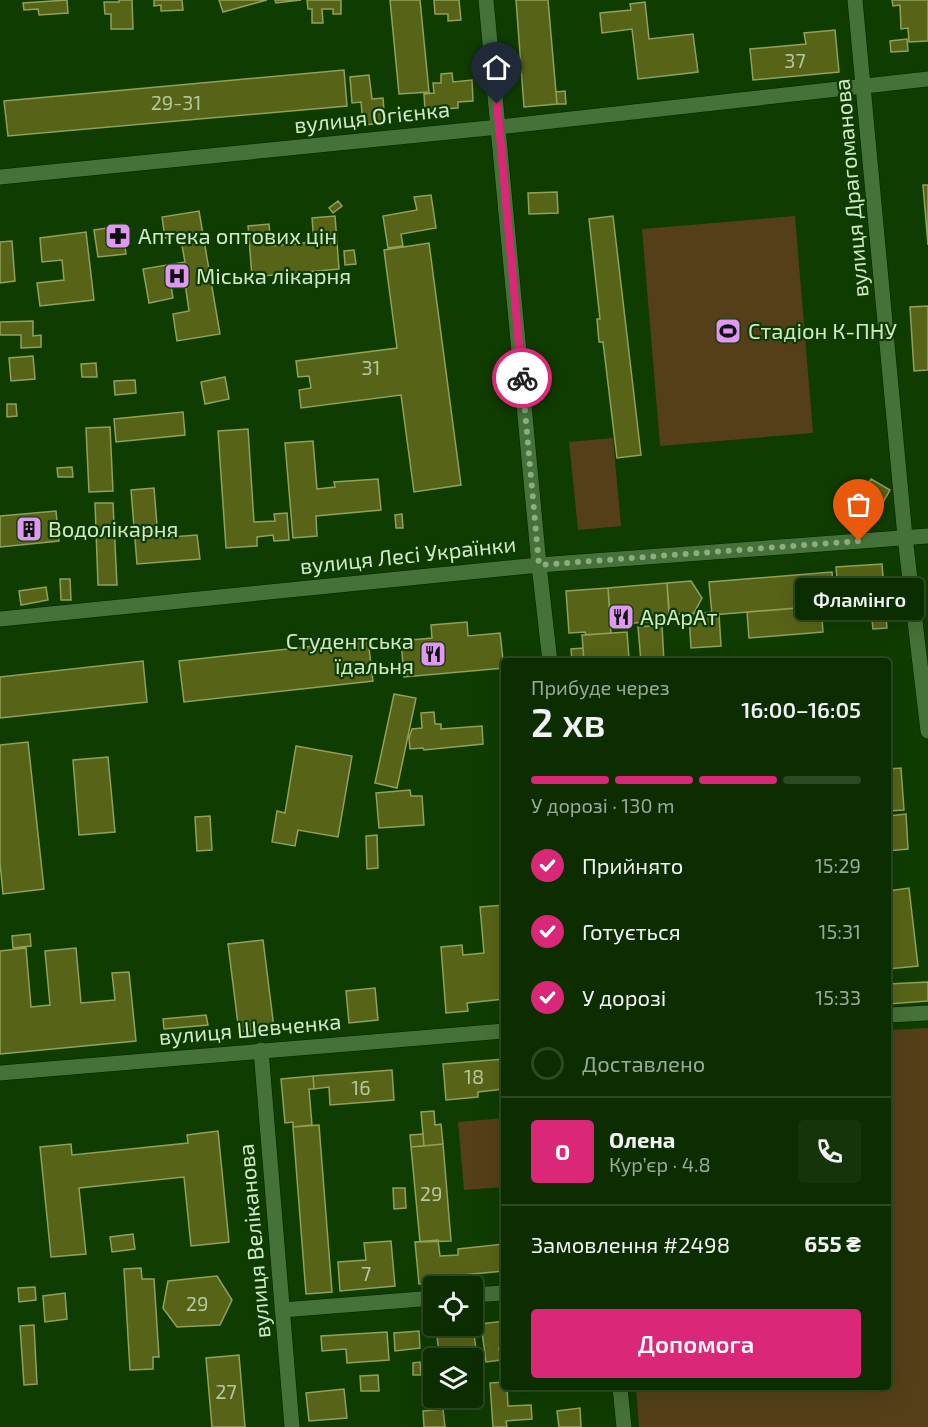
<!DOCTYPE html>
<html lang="uk">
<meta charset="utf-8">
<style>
:root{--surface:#0b2d00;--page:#14350a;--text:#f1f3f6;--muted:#9aa899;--line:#2b4922;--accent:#db2777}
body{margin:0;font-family:"Exo 2",sans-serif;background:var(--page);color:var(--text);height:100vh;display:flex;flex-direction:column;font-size:22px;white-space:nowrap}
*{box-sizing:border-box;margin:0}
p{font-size:20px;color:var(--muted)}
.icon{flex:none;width:33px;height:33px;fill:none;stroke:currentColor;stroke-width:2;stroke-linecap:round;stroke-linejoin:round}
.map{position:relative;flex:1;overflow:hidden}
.sheet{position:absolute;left:501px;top:658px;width:390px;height:732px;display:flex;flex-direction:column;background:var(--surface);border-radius:6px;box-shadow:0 6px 24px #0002,0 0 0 2px var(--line)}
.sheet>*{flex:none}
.tools{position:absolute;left:423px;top:1276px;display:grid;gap:12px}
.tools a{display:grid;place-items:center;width:60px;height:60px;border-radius:6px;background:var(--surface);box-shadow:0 6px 24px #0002,0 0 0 2px var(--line);font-size:30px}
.pin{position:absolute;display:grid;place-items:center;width:51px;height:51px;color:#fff;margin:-62px -26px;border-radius:50% 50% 50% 0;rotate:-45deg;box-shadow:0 0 6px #0007}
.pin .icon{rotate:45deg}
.courier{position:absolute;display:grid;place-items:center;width:60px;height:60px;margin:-30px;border:4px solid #db2777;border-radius:50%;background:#fff;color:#222;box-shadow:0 2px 8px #0007}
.bubble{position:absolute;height:42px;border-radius:6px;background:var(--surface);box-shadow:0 6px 24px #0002,0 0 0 2px var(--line);font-size:20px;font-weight:600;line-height:42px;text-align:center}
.overview em{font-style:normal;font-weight:600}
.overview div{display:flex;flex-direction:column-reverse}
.overview{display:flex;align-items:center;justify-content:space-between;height:102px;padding:0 30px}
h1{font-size:39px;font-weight:600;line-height:45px}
.bar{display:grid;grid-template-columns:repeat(4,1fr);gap:9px 6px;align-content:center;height:72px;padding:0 30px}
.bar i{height:8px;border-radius:4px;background:var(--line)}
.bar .on{background:var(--accent)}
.bar p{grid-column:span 4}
.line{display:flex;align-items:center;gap:15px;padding:0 30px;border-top:2px solid var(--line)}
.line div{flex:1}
.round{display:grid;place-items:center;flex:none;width:63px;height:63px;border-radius:6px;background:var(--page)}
ol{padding:0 30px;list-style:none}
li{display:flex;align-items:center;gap:18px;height:66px}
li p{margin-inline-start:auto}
li .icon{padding:6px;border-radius:50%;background:var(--accent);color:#fff;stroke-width:4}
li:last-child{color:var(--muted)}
li i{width:33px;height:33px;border:3px solid var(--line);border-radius:50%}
.button{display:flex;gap:12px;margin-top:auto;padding:12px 30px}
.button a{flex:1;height:69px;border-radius:6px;background:var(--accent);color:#fff;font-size:24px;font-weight:600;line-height:69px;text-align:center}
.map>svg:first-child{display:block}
.green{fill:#543f18}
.building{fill:#576417;stroke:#91a157;stroke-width:1.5}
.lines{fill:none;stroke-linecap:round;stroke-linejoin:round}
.minor-casing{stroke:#081f02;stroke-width:16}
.tertiary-casing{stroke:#081f02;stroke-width:16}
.minor{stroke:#457238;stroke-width:15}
.tertiary{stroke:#457238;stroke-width:15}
.done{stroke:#8cac83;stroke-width:6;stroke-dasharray:0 10.8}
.route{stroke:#db2777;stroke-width:8}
.labels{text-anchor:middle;stroke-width:4.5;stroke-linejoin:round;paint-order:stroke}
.number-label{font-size:20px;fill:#b2c89d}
.street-label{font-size:22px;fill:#d0e9ca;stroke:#0f3c00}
.poi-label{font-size:22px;fill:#d0e9ca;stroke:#0f3c00;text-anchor:start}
</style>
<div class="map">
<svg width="928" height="1427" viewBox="0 0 928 1427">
<rect width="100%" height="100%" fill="#0f3c00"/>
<!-- green -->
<path class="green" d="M795,216L813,433L660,446L642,229Z
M613,438L621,526L578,530L569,442Z
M928,1028V1427H639L636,1388H888V1030Z
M504,1118V1187L464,1190L458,1122Z"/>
<!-- building -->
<path class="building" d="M67,0L68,13L39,15L38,9L24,10L23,3Z
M119,0H132L133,29H111V14H105L104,2H119Z
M154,0H182L183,10L161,11V5L154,6Z
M219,0H267L223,12Z
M275,0H301L276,3Z
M307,0H341V14H333V9H322L323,23H312V9H308Z
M390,0H420L429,92L399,94Z
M434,0H459L461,20L448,21V14H435Z
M516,0H548L557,104L524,107Z
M892,0H928V41L909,42L908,28L901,29L900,5L893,6Z
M645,2L649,39L693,34L698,72L638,79L632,29L602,33L600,13L631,10L630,4Z
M835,30L839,72L753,80L750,49L806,44L804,33Z
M907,39L908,51L891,52L890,41Z
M344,70L347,106L8,136L4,101Z
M452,73L453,82L472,80L473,101L458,102V108L425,110L424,94L434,93L433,83H441V74Z
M369,75L372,99L383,98L385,123L363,125L361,102L352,103L350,77Z
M565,91L566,104H557L556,92Z
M923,185H928V245Z
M557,192L558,213L529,214L528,193Z
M431,195L436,228L401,234L403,246L388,248L383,216L417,210L414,197Z
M338,201L342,206L333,213L329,208Z
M199,211L220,334L177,341L173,314L189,311L185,283L171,286L173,298L149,303L143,269L185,262L180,235L165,238L162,217Z
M335,216L339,269L252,277L248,226L269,224L271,246L314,242L312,218Z
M613,216L641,455L617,458L603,342H599L597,319H600L589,219Z
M122,226L126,254L98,257L94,230Z
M86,232L94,300L40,306L37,283L64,280L62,260L42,262L40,238Z
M12,241L15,281L0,283V242Z
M429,243L461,485L414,492L401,395L301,408L299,390L311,388L309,376L298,377L296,361L397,348L384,250Z
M354,250L356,264L345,265L344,251Z
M928,306V370L914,371L910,307Z
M33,321V336L41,335V347L21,348V335H0V322Z
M33,356L35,379L11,381L9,358Z
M96,363L97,377H82L81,364Z
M225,377L229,399L205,404L201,382Z
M135,380L136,393L115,395L114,381Z
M7,404H16L17,416L7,417Z
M183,412L185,435L116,442L114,419Z
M110,427L113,491L89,492L86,428Z
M248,429L254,522L275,521L274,514L287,513L289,540L274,541L273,535L257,537V546L226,548L218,431Z
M313,441L317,489L335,487L334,482L378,479L381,510L316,516L317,536L293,538L285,443Z
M72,467L73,477H58L57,468Z
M871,479L890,490L873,520L854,509Z
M154,488L158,538L197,535L200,559L137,564L131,490Z
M95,503H113L117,585H98Z
M56,511L59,541L0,547V516Z
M402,514L403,528H396L395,515Z
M882,564L887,628L873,629L871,611L855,613L854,589L838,590L836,567Z
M832,572L835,605L712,615L709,582Z
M60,579H70L71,600H61Z
M691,581L702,598L694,613L669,615L667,583Z
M667,583L670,620L611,625L608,588Z
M46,587L48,600L21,605L19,591Z
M608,588L611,633L586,635L585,632L569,633L566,591Z
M853,589L855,612L831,614L830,606L835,605L834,591Z
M821,606L823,632L749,638L747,612Z
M712,612V615L719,614L721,646L691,648L689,614Z
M467,622L468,636L500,633L504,668L404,677L401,641L432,638L431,625Z
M662,625L664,662H641L638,627Z
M627,632L629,658L641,657V662H584L582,635Z
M368,640L373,681L184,702L179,661Z
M583,648L584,662H572L571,649Z
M143,661L147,702L0,718V677Z
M394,694L416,698L397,788L375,783Z
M434,712L435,724H441V729L482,726L483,744L424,750L423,748L410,749L409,738L412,729L422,728L421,713Z
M501,712H504V746Z
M28,742L44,889L3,894L0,863V745Z
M296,746L352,756L338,837L298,830L295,846L272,842L277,811L285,813Z
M108,757L115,832L79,835L73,760Z
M901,768L904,810L888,811V769Z
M410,790L411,796H422L424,825L379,828L376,793Z
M906,814L908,849L888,851V816Z
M210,816L212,850L197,851L195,817Z
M377,835L378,868L367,869L366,836Z
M909,888L918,966L888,969V943L891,942L888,914V891Z
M504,905V999L467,1003L468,1011L446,1013L441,947L462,945L463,955L484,953L480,907Z
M30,934L31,946L13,948L12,936Z
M263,940L274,1028L239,1032L228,944Z
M26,948L31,1007L50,1005L45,951L76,948L81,1003L115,1000L112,973L129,972L136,1041L0,1054V951Z
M928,982V1001L888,1004V984Z
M375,988L378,1020L349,1023L346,991Z
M206,1015L208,1025L164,1029L163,1019Z
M504,1059V1089L478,1092V1097L446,1100L443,1064Z
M392,1070L394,1100L330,1105L329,1087L314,1089L313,1076Z
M313,1076L314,1089H309L312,1125L293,1127V1122L285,1123L281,1079Z
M434,1111L435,1125L441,1124L443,1144L424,1146L421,1112Z
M319,1125L332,1292L306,1294L293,1127Z
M218,1131L229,1242L191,1246L184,1177L79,1188L86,1254L51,1257L40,1147L71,1144L72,1155L188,1143L187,1135Z
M423,1134L424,1146L411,1147L410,1135Z
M443,1144L451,1241L420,1242L411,1147Z
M393,1188H405L406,1208L394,1209Z
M133,1234L135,1249L112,1252L110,1237Z
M438,1240L440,1256L458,1255V1249L504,1244V1271L462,1275V1280L419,1284L415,1242Z
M391,1241L395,1286L340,1291L338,1262L366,1260L364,1243Z
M141,1268L142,1279H154L159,1357H153V1369L130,1370L124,1269Z
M217,1276L232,1300L220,1325L177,1327L163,1308L168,1281Z
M35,1287L36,1300L19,1302L18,1288Z
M65,1293L67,1319L45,1322L43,1296Z
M504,1321V1347L499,1348L501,1360L486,1362L481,1324Z
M473,1324L476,1350L439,1354L436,1327L472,1326Z
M34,1325L37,1384L24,1385L20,1326Z
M419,1331L420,1348L395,1351L394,1333Z
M387,1332L389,1360L347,1363L346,1349L322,1351L321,1336Z
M239,1355L245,1427H212L206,1358Z
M420,1362L421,1375H413V1363Z
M483,1369L484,1384L472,1385V1370Z
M378,1375L379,1391H361L360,1376Z
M504,1382V1388H507L508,1406L531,1405L532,1419L506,1421L507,1427H493L490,1383Z
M426,1384H434V1398H426Z
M344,1389L347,1418L309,1421L306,1393Z
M580,1408L581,1427H559L557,1411Z
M443,1409L445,1427H424L423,1411Z"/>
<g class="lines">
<!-- minor casing -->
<g class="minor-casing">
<path id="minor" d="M855,0L905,537L928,731
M0,177L499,127L928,79
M261,1050L292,1427
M472,1295L504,1293
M282,1310L434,1298"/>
</g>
<!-- tertiary casing -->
<g class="tertiary-casing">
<path id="tertiary" d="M486,0L539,565L550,662
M0,619L539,565L928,536
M888,1015L928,1013
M0,1073L504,1031
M620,1388L624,1427"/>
</g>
<!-- minor -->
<use href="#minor" class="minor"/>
<!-- tertiary -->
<use href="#tertiary" class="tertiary"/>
</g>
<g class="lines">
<!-- done -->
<path class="done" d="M522,378L539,565L859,541"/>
<!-- route -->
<path class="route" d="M497,104L522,378"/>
</g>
<!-- icons -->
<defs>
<g id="pharmacy-square" transform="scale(1.35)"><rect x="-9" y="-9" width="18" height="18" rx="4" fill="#df98f2" stroke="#0f3c00"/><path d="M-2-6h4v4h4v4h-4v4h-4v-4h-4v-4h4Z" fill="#111"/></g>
<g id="hospital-square" transform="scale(1.35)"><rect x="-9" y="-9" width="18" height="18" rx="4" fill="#df98f2" stroke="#0f3c00"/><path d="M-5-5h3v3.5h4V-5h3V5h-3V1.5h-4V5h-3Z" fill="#111"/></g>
<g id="stadium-square" transform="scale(1.35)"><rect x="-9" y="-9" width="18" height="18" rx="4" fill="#df98f2" stroke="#0f3c00"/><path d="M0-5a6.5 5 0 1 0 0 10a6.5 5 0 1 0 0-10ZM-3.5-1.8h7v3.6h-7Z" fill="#111"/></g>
<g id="building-square" transform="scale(1.35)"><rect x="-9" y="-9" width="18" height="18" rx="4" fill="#df98f2" stroke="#0f3c00"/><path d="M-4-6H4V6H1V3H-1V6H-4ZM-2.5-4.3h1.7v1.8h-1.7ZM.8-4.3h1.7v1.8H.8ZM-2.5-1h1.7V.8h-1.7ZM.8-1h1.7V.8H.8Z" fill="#111"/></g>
<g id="restaurant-square" transform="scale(1.35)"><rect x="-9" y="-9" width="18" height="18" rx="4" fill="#df98f2" stroke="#0f3c00"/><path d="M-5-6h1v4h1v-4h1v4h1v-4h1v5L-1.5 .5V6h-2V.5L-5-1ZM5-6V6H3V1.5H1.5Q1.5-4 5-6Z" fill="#111"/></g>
</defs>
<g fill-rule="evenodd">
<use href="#pharmacy-square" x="118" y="236"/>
<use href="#hospital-square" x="177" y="276"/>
<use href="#stadium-square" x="728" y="331"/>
<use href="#building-square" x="29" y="529"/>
<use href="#restaurant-square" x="621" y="617"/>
<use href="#restaurant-square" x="433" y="654"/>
</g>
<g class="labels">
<!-- number labels -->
<g class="number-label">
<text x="795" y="68">37</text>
<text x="176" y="110">29-31</text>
<text x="371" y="375">31</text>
<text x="474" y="1084">18</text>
<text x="361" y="1095">16</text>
<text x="431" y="1201">29</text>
<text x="366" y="1281">7</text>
<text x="197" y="1311">29</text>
<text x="226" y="1399">27</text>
</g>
<!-- street labels -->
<g class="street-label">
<text transform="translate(372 117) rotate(-6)" y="8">вулиця Огієнка</text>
<text transform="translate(851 188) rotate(-95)" y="8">вулиця Драгоманова</text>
<text transform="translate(408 555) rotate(-6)" y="8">вулиця Лесі Українки</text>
<text transform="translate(250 1029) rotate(-5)" y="8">вулиця Шевченка</text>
<text transform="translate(254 1241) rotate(-95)" y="8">вулиця Веліканова</text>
</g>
<!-- poi labels -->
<g class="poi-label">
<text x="138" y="244">Аптека оптових цін</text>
<text x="196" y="284">Міська лікарня</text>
<text x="748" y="339">Стадіон К-ПНУ</text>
<text x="48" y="537">Водолікарня</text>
<text x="640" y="625">АрАрАт</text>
<text x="414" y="649" text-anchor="end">Студентська<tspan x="414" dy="25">їдальня</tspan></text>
</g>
</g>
</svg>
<div class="tools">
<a><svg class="icon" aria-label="locate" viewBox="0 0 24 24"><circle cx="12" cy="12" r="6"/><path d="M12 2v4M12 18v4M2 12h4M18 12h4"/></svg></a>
<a><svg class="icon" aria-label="layers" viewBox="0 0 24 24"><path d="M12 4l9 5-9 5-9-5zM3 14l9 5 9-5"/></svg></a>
</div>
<div class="pin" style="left:859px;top:541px;background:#ea580c"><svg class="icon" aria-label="bag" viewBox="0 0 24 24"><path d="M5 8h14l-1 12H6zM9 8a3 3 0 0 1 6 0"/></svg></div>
<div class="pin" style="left:497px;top:104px;background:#1f2937"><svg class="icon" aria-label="home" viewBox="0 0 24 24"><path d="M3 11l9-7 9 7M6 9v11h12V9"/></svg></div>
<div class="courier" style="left:522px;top:378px"><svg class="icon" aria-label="bike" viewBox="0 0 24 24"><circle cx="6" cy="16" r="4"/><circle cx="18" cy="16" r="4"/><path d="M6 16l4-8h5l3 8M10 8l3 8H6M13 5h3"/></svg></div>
<div class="bubble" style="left:795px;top:578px;width:129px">Фламінго</div>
<section class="sheet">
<div class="overview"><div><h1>2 хв</h1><p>Прибуде через</p></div><em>16:00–16:05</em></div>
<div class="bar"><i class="on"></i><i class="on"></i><i class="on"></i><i></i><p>У дорозі · 130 m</p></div>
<ol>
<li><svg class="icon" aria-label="check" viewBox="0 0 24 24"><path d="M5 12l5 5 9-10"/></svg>Прийнято<p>15:29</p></li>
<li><svg class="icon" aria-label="check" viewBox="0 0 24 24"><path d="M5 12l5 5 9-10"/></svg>Готується<p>15:31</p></li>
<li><svg class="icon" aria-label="check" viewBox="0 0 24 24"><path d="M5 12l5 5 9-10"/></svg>У дорозі<p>15:33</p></li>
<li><i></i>Доставлено</li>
</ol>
<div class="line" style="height:108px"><b class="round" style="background:var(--accent);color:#fff">О</b><div><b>Олена</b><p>Кур’єр · 4.8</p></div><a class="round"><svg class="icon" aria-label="phone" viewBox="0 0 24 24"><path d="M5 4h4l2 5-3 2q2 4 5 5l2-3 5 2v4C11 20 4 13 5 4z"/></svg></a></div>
<div class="line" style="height:78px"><div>Замовлення #2498</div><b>655 ₴</b></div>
<div class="button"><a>Допомога</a></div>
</section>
</div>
